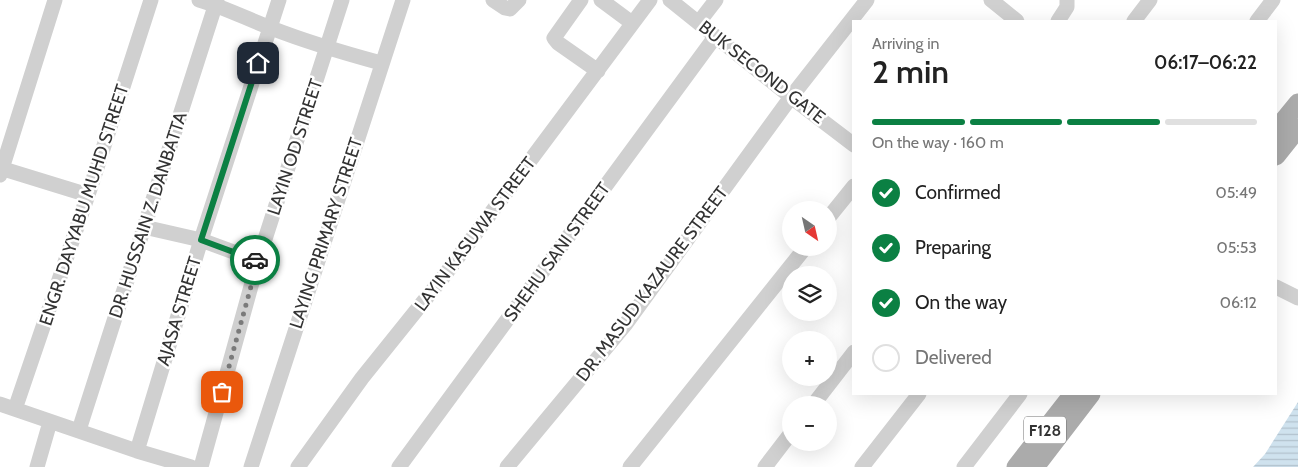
<!DOCTYPE html>
<meta charset="utf-8">
<style>
:root{--surface:#fff;--page:#f2f2f2;--text:#222;--muted:#767676;--line:#e0e0e0;--accent:#0b8043}
body{margin:0;font-family:Cabin,sans-serif;background:var(--page);color:var(--text);height:100vh;display:flex;flex-direction:column;font-size:19px;white-space:nowrap}
*{box-sizing:border-box;margin:0}
p{font-size:16px;color:var(--muted)}
.icon{flex:none;width:28px;height:28px;fill:none;stroke:currentColor;stroke-width:2;stroke-linecap:round;stroke-linejoin:round}
.map{position:relative;flex:1;overflow:hidden}
.panel{position:absolute;left:852px;top:20px;width:425px;height:375px;display:flex;flex-direction:column;background:var(--surface);border-radius:0px;box-shadow:0 5px 20px #0002}
.panel>*{flex:none}
.needle{width:32px;rotate:146deg}
.controls{position:absolute;left:782px;top:201px;display:grid;gap:10px}
.controls a{display:grid;place-items:center;width:55px;height:55px;border-radius:50%;background:var(--surface);box-shadow:0 5px 20px #0002;font-size:25px}
.pin{position:absolute;display:grid;place-items:center;width:42px;height:42px;color:#fff;margin:-21px;border-radius:10px;box-shadow:0 2px 8px #0006}
.courier{position:absolute;display:grid;place-items:center;width:50px;height:50px;margin:-25px;border:4px solid #0b8043;border-radius:50%;background:#fff;color:#222;box-shadow:0 1px 6px #0007}
.head em{font-style:normal;font-weight:600}
.head div{display:flex;flex-direction:column-reverse}
.head{display:flex;align-items:center;justify-content:space-between;height:85px;padding:0 20px}
h1{font-size:32px;font-weight:600;line-height:38px}
.bar{display:grid;grid-template-columns:repeat(4,1fr);gap:8px 5px;align-content:center;height:60px;padding:0 20px}
.bar i{height:6px;border-radius:4px;background:var(--line)}
.bar .selected{background:var(--accent)}
.bar p{grid-column:span 4}
ol{padding:0 20px;list-style:none}
li{display:flex;align-items:center;gap:15px;height:55px}
li p{margin-inline-start:auto}
li .icon{padding:5px;border-radius:50%;background:var(--accent);color:#fff;stroke-width:4}
li:last-child{color:var(--muted)}
li i{width:28px;height:28px;border:2px solid var(--line);border-radius:50%}
.map>svg:first-child{display:block}
.water{fill:url(#water-rules)}
.lines{fill:none;stroke-linecap:round;stroke-linejoin:round}
.minor{stroke:#d0d0d0;stroke-width:15}
.major{stroke:#ababab;stroke-width:19}
.done{stroke:#7a7a7a;stroke-width:5;stroke-dasharray:0 9}
.route{stroke:#0b8043;stroke-width:6}
.labels{text-anchor:middle;stroke-width:5;stroke-linejoin:round;paint-order:stroke}
.shield{fill:#fff;stroke:#707070;stroke-width:1}
.shield-label{font-size:16px;font-weight:bold;fill:#333}
.street-label{font-size:18px;fill:#333;stroke:#fff}
</style>
<div class="map">
<svg width="1298" height="467" viewBox="0 0 1298 467">
<defs>
<pattern id="water-rules" width="6" height="5" patternUnits="userSpaceOnUse" patternTransform="scale(1.25)"><rect width="6" height="5" fill="#cfe2ee"/><path d="M0 2.5h6" fill="none" stroke="#b2c2cd"/></pattern>
</defs>
<rect width="100%" height="100%" fill="#fff"/>
<!-- water -->
<path class="water" d="M1298,402V467H1253L1265,454Z"/>
<g class="lines">
<!-- minor -->
<path class="minor" d="M199,0C224,7 247,19 271,28C307,42 344,53 381,63
M493,0L505,8L510,9L519,0
M581,0L554,38L558,43L598,71
M601,0L632,23
M670,0L791,97L854,145
M991,0L1017,21
M1058,21L1067,7V0
M1134,21L1150,0
M1257,21L1273,0
M699,22L716,0
M0,168L88,195
M0,175L55,0
M829,217L854,186
M144,227L201,240L258,261
M1276,287L1298,298
M0,404L137,451L191,467
M813,405L854,352
M15,409L92,183L151,0
M79,430L217,0
M137,451L201,240L279,0
M37,467L50,422
M201,467L258,261L342,0
M251,467L403,0
M298,467L362,378L444,276L650,0
M399,467L715,37
M507,467L625,325L791,97L867,0
M630,467L805,248
M765,467L791,433
M862,467L919,394
M964,467L1020,394"/>
<!-- major -->
<path class="major" d="M1276,130L1298,103
M1276,156L1298,128
M1016,467L1073,394
M1035,467L1091,394"/>
</g>
<g class="lines">
<!-- done -->
<path class="done" d="M222,392L258,261L255,260"/>
<!-- route -->
<path class="route" d="M255,260L201,240L258,63"/>
</g>
<g class="labels">
<!-- shield labels -->
<rect class="shield" x="1024" y="416.5" width="42" height="27" rx="4"/>
<g class="shield-label">
<text x="1045" y="436">F128</text>
</g>
<!-- street labels -->
<g class="street-label">
<text transform="translate(762 72) rotate(38)" y="6">BUK SECOND GATE</text>
<text transform="translate(295 147) rotate(-72)" y="6">LAYIN OD STREET</text>
<text transform="translate(84 205) rotate(-72)" y="6">ENGR. DAYYABU MUHD STREET</text>
<text transform="translate(148 215) rotate(-72)" y="6">DR. HUSSAIN Z. DANBATTA</text>
<text transform="translate(326 233) rotate(-72)" y="6">LAYING PRIMARY STREET</text>
<text transform="translate(475 234) rotate(-53)" y="6">LAYIN KASUWA STREET</text>
<text transform="translate(557 252) rotate(-54)" y="6">SHEHU SANI STREET</text>
<text transform="translate(652 284) rotate(-53)" y="6">DR. MASUD KAZAURE STREET</text>
<text transform="translate(179 311) rotate(-73)" y="6">AJASA STREET</text>
</g>
</g>
</svg>
<div class="controls">
<a><svg class="needle" viewBox="-14 -14 28 28"><path d="M0-13l5 13h-10z" fill="#e53935"/><path d="M0 13l5-13h-10z" fill="#767676"/></svg></a>
<a><svg class="icon" aria-label="layers" viewBox="0 0 24 24"><path d="M12 4l9 5-9 5-9-5zM3 14l9 5 9-5"/></svg></a>
<a>+</a>
<a>−</a>
</div>
<div class="pin" style="left:222px;top:392px;background:#ea580c"><svg class="icon" aria-label="bag" viewBox="0 0 24 24"><path d="M5 8h14l-1 12H6zM9 8a3 3 0 0 1 6 0"/></svg></div>
<div class="pin" style="left:258px;top:63px;background:#1f2937"><svg class="icon" aria-label="home" viewBox="0 0 24 24"><path d="M3 11l9-7 9 7M6 9v11h12V9"/></svg></div>
<div class="courier" style="left:255px;top:260px"><svg class="icon" aria-label="car" viewBox="0 0 24 24"><path d="M5 17H2v-5l4-1 3-4h7l3 4 3 1v5h-3M9 17h6M6 11h13"/><circle cx="7" cy="17" r="2"/><circle cx="17" cy="17" r="2"/></svg></div>
<section class="panel">
<div class="head"><div><h1>2 min</h1><p>Arriving in</p></div><em>06:17–06:22</em></div>
<div class="bar"><i class="selected"></i><i class="selected"></i><i class="selected"></i><i></i><p>On the way · 160 m</p></div>
<ol>
<li><svg class="icon" aria-label="check" viewBox="0 0 24 24"><path d="M5 12l5 5 9-10"/></svg>Confirmed<p>05:49</p></li>
<li><svg class="icon" aria-label="check" viewBox="0 0 24 24"><path d="M5 12l5 5 9-10"/></svg>Preparing<p>05:53</p></li>
<li><svg class="icon" aria-label="check" viewBox="0 0 24 24"><path d="M5 12l5 5 9-10"/></svg>On the way<p>06:12</p></li>
<li><i></i>Delivered</li>
</ol>
</section>
</div>
